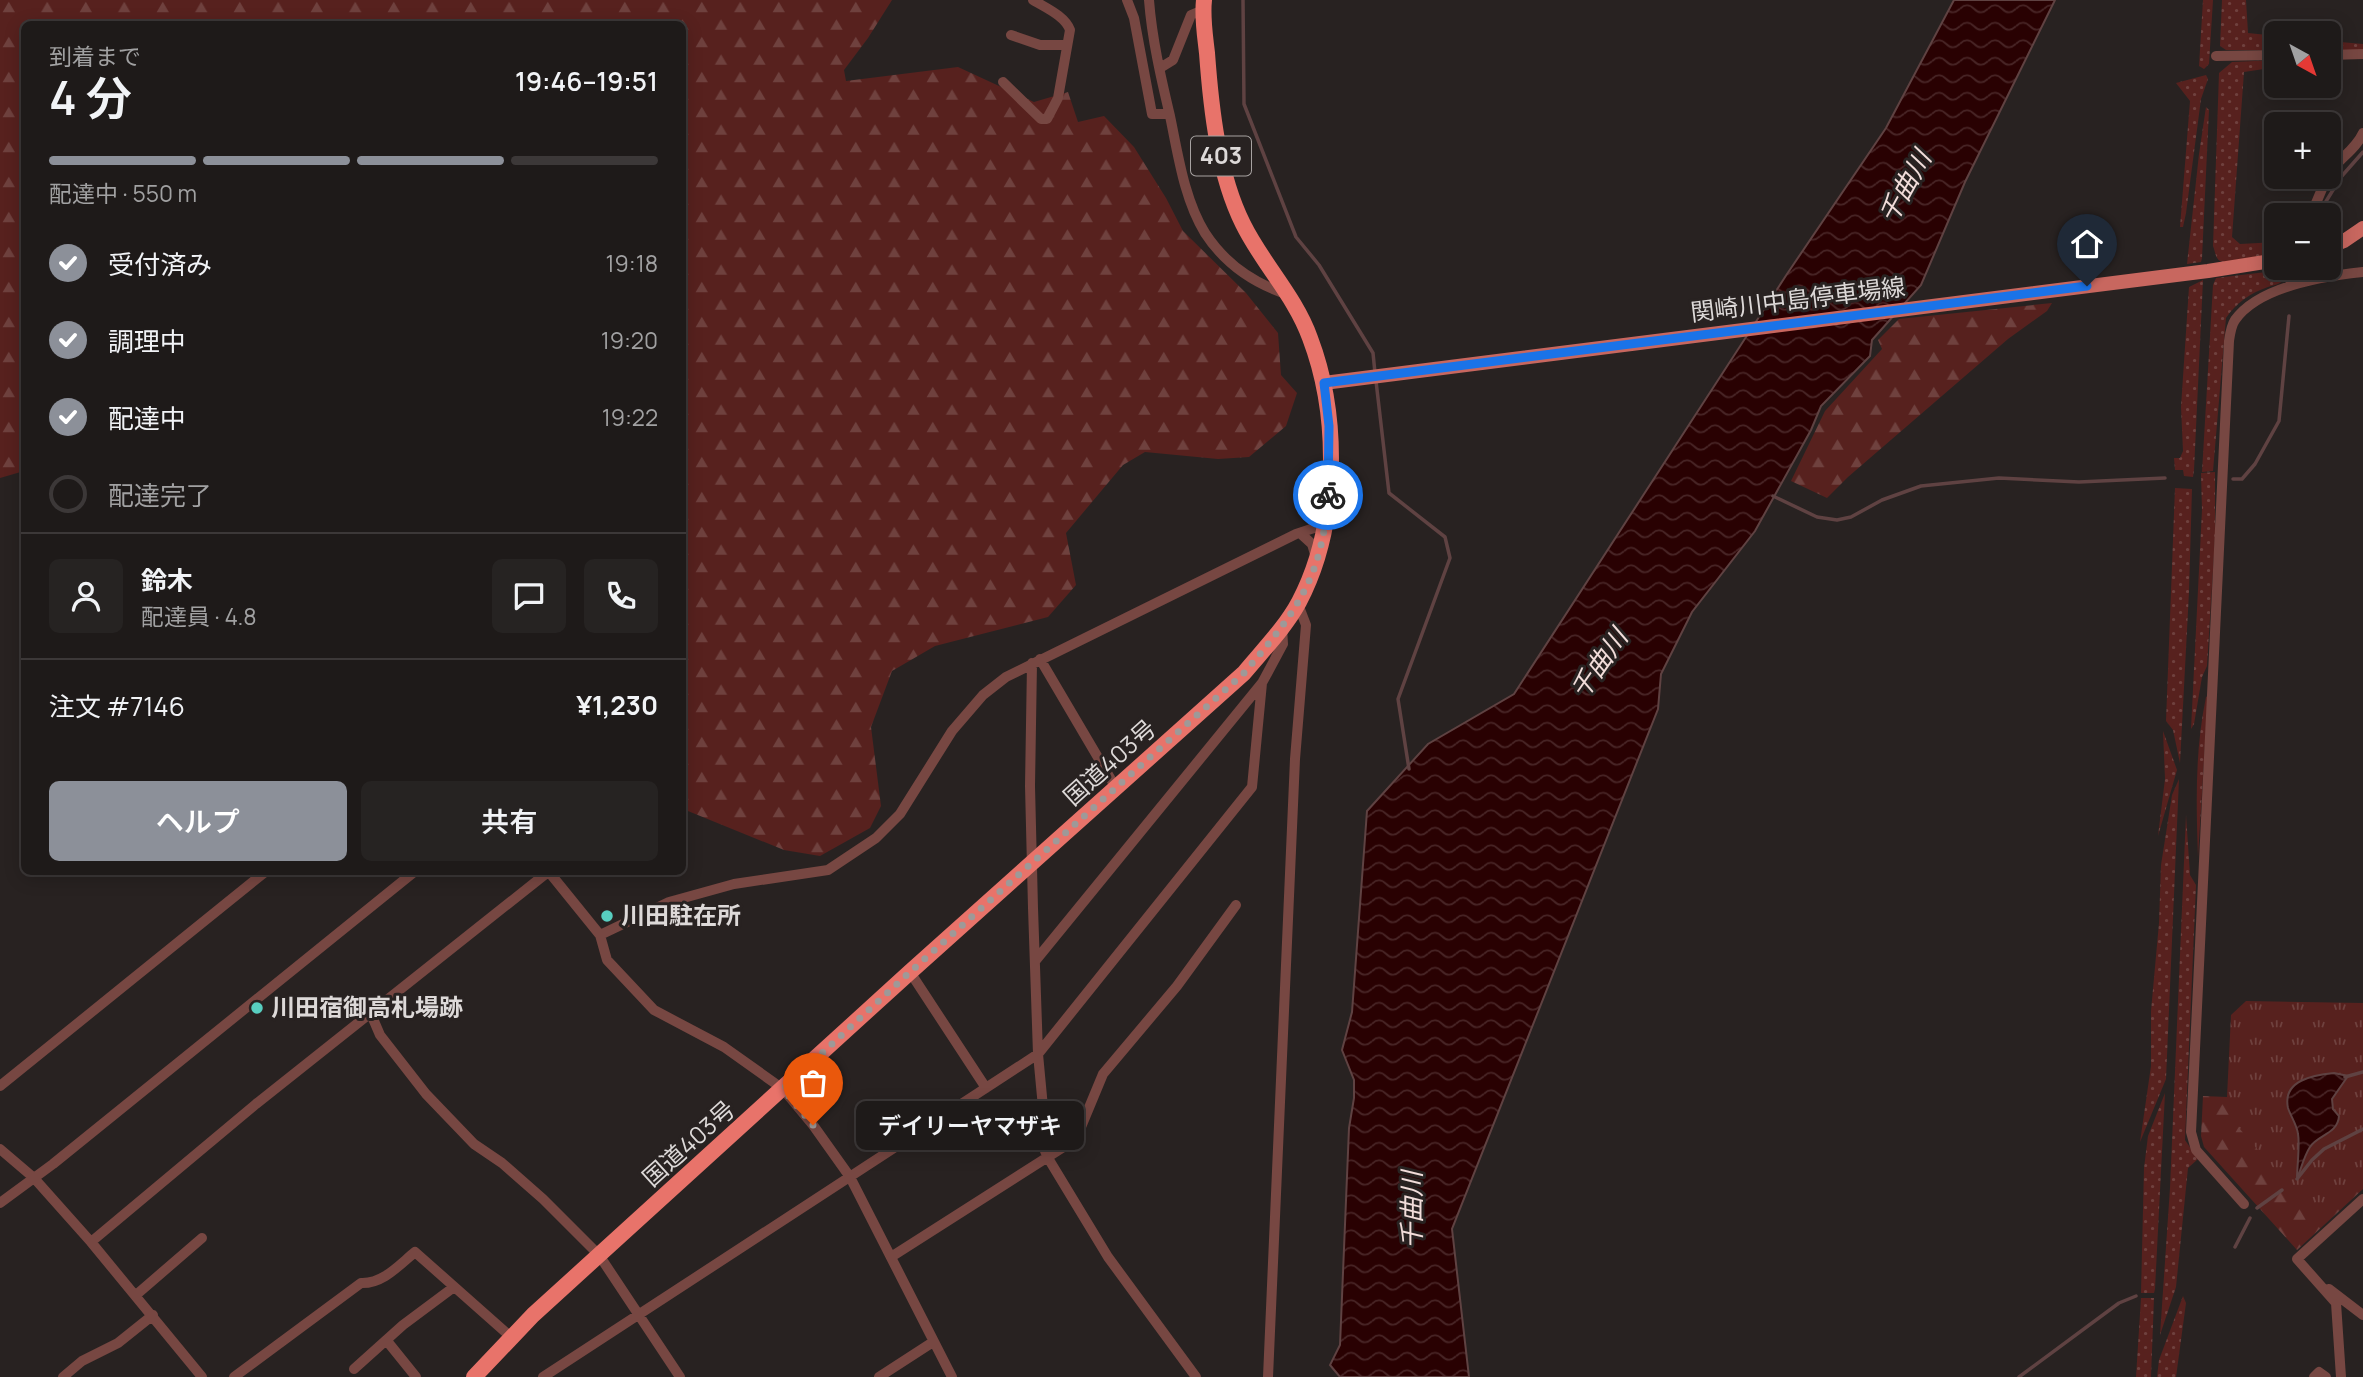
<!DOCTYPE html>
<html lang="ja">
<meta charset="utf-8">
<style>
:root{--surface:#1e1a19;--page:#262322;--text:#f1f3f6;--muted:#a1a1a2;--line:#3c3838;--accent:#8c9099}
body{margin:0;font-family:Manrope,"Noto Sans JP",sans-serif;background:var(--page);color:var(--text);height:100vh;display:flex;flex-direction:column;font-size:26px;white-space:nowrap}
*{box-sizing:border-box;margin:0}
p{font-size:23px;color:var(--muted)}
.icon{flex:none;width:38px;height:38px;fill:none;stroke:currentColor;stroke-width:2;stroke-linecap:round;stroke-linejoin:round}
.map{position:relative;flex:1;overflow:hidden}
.side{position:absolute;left:21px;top:21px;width:665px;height:854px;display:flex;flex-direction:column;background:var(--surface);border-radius:10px;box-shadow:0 4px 18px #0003,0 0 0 2px var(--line)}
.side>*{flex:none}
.needle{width:46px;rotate:140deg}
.tools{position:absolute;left:2264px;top:21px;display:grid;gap:14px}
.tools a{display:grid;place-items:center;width:77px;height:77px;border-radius:10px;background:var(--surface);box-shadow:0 4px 18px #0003,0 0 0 2px var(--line);font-size:35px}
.pin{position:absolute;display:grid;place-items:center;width:60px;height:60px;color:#fff;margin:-72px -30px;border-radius:50% 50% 50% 0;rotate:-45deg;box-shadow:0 0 7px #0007}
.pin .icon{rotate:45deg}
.courier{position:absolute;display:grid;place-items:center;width:70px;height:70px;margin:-35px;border:5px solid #1a73e8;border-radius:50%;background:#fff;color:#222;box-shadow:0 2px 9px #0007}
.bubble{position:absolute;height:49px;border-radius:10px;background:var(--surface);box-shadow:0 4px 18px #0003,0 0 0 2px var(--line);font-size:23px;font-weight:600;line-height:49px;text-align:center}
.head em{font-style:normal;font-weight:600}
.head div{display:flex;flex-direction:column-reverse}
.head{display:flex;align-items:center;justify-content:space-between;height:119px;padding:0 28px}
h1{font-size:46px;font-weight:600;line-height:52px}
.bar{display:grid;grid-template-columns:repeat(4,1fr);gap:10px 7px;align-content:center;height:84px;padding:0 28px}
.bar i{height:9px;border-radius:5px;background:var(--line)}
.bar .selected{background:var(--accent)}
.bar p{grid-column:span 4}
.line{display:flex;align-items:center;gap:18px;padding:0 28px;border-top:2px solid var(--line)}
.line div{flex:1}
.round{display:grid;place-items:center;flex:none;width:74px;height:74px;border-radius:10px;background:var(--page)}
ol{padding:0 28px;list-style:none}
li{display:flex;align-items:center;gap:21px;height:77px}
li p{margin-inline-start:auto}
li .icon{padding:7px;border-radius:50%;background:var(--accent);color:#fff;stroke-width:4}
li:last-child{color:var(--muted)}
li i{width:38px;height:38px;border:4px solid var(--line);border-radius:50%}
.action{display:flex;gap:14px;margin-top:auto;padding:14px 28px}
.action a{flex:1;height:80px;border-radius:10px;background:var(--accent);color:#fff;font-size:28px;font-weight:600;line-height:80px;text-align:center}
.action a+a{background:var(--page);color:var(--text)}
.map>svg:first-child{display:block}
.grass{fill:url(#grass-dots)}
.forest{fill:url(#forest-firs)}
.park{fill:url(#park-tufts)}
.water{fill:url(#water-waves);stroke:#5f4242;stroke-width:2}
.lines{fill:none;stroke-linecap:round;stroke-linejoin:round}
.stream{stroke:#5f4242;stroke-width:3.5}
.minor{stroke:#774742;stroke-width:10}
.major{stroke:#c8675f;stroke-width:14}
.highway{stroke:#e8736a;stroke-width:16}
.done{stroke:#9e9998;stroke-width:7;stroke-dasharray:0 12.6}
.route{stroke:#1a73e8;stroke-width:9}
.poi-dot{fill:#58cec0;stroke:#282221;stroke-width:2.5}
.labels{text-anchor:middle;stroke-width:6;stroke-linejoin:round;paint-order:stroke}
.shield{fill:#282221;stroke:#a7a2a1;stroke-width:2}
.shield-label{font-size:23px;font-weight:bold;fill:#ddd9d8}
.street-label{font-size:24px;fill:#ddd9d8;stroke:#282221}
.poi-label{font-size:24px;font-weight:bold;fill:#ddd9d8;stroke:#282221;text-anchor:start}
.water-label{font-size:26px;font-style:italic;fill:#f2ddda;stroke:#282221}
</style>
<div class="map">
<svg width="2363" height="1377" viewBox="0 0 2363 1377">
<defs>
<pattern id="grass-dots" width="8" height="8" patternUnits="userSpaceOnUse" patternTransform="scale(1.75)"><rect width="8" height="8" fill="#57211e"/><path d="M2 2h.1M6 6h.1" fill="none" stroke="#6f413e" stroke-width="1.8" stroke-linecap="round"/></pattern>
<pattern id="forest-firs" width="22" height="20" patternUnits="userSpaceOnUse" patternTransform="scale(1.75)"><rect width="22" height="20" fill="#57211e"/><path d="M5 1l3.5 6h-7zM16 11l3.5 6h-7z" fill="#6f413e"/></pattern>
<pattern id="park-tufts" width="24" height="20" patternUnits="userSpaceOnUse" patternTransform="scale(1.75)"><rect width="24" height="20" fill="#57211e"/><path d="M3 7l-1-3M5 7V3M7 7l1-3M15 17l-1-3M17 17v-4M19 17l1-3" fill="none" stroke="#6f413e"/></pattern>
<pattern id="water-waves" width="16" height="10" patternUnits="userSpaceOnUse" patternTransform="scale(1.75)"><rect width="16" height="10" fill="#290102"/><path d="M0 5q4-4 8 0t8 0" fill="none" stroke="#482526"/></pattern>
</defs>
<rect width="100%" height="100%" fill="#282221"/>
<!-- grass -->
<path class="grass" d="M2203,0H2213L2209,64L2204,69L2199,66Z
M2222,0H2246L2248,33L2277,36V50H2226L2220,46Z
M2329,41L2363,44V50H2329Z
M2277,60V67L2244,72L2232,237L2240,244L2277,242V255C2265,257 2231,266 2220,261C2215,258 2215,250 2213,246L2219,73L2232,62Z
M2206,75L2208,79L2201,99L2186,213L2183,227H2180L2190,101L2176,83Z
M2206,107L2209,110L2202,258L2201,262L2187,264L2199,154Z
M2283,270L2284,280C2278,285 2274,285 2268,287C2250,293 2236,303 2226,318L2213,471L2202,472L2213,285L2216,278Z
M2203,280L2194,470L2193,477L2184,476L2183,470H2175L2174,458H2180L2183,451L2181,407L2189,287Z
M2215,472V538L2207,666L2202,677L2194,724L2191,729L2202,510L2201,473Z
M2175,488L2192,489L2189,592L2180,763L2173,730L2166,721Z
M2208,696L2198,857C2196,802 2195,750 2206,697Z
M2163,731L2177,770L2158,836L2165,779Z
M2179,779L2166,1079L2140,1142L2151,1066V1011L2159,923L2161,865L2172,795Z
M2186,815L2190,875L2196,885L2185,1140L2198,1159L2188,1168L2176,1287L2160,1335L2170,1188Z
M2165,1093L2155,1289L2154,1293H2141L2144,1168L2148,1136Z
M2183,1296L2186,1303L2176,1377H2157L2159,1360Z
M2141,1298H2154L2151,1377H2136Z"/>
<!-- forest -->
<path class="forest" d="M0,0H892L868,38L844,70L846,81L958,67L1034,102L1068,92L1078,122L1104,116L1134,147L1166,198L1183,231L1246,293L1278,333L1281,375L1297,393L1286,426L1249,457L1218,459L1145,452L1123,465L1066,533L1076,585L1048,617L935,646L892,671L871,727L881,806L870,828L820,856L784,850L683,809L682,24H24V471L0,478Z
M2052,303L2047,311L2008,339L1848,477L1827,498L1791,481L1825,411L1882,349L1878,340L1899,319Z
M2203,1096L2227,1097L2363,1144V1189L2297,1250L2204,1147L2201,1136Z"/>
<!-- park -->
<path class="park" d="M2246,1001L2363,1003V1183L2320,1222L2239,1128L2227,1097L2231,1015Z"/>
<!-- water -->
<path class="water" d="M1954,0H2055L1965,182L1921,285L1872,340L1870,356L1821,406L1811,430L1755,531L1692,612L1661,674L1658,709L1452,1229L1469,1377H1340L1330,1365L1340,1345L1349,1128L1354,1098V1080L1342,1050L1352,1012L1367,811L1428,744L1514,694L1787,274L1886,128Z
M2334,1073L2348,1076L2332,1099L2333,1109L2339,1116C2338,1134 2317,1135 2310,1147C2304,1156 2301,1169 2297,1179C2297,1166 2300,1145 2298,1134C2297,1125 2291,1117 2288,1108C2282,1080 2314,1075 2334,1073Z"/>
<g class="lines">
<!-- stream -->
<path class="stream" d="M1243,0L1244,104L1296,237L1319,265L1373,353L1375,373
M2325,203L2341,177L2363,152
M1376,381L1389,493L1445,537L1450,558L1398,699L1409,769
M2233,479H2242L2255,464L2279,421L2289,316
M1773,496L1817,517L1837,520L1851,517L1882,500L1921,486L1999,478L2079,482L2165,478
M2345,1077L2363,1072
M2297,1179L2312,1160L2324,1149L2363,1129
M2257,1208L2282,1190
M2235,1247L2250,1218
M2019,1377L2119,1303L2136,1296"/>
<!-- minor -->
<path class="minor" d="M1127,0L1134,18L1152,114H1169
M1149,0C1152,39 1161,78 1170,116C1178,154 1184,199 1205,233C1225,264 1255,284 1289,295
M1011,35L1040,45H1065
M2329,55L2363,54
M2216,56L2277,55
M1160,68L1173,60L1191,15L1203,10
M1003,82L1041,119H1047L1058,98L1070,30C1065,16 1046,8 1033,0
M2329,173C2339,159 2356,149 2363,133
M2311,215L2327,177
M2290,286L2293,268
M1300,533L1312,544L1316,558
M1040,659L1116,788
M1032,663L1030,786L1033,908L1038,1054L1044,1118L1043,1146L1048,1158L1108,1257L1196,1377
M549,872L600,935L607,960L654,1010L724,1047L783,1089L813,1125L850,1177L952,1377
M600,935L669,902L734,884L828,870L876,838L900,814L952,731L983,695L1006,677L1296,534L1314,528H1324
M1036,960L1262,683
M910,972L986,1088
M371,1014L380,1035L426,1094L474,1144L502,1163L543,1199L599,1255L680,1377
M0,1086L265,872
M0,1149L34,1178L91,1242L202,1377
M0,1203L53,1164L414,872
M2244,1204L2196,1150L2191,1132L2229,341C2230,334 2231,326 2235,320C2259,286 2325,276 2363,272
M91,1242L256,1104L548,872
M891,1257L1076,1139L1103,1074L1177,986L1236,905
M2329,1289L2363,1315
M136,1295L202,1238
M387,1341L416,1377
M354,1369L403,1325L454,1287
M63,1377L82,1361L118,1343L153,1315
M234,1377L361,1283C383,1284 399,1265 415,1252L511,1337
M543,1377L1038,1054L1252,787L1262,683L1283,644L1282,628
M879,1377L933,1342
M1268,1377L1295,759L1306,625L1298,604
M2314,1377L2319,1372L2326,1377
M2341,1377L2336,1303L2297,1259L2363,1199"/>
<!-- major -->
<path class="major" d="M2329,247L2344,241L2363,228
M1324,383L2208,271L2277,260"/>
<!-- highway -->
<path class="highway" d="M474,1377L533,1315L910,972L1244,673C1263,650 1285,628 1299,602C1339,526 1340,417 1310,338C1295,296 1262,263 1243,224C1218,174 1211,108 1207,53C1205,35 1202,18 1204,0"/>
</g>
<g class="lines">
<!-- done -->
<path class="done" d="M813,1125L783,1089L910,972L1244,673C1276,635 1308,599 1320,549C1325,531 1326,513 1328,495"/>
<!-- route -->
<path class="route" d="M1328,495L1329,426L1324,383L2087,286"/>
</g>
<!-- markers -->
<g class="poi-dot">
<circle cx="607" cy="916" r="7"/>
<circle cx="257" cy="1008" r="7"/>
</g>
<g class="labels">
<!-- shield labels -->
<rect class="shield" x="1191" y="136.5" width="60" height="39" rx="5"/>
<g class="shield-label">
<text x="1221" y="164">403</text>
</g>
<!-- street labels -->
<g class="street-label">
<text transform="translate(1798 300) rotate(-7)" y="8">関崎川中島停車場線</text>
<text transform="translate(1110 763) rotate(-42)" y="8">国道403号</text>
<text transform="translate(689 1144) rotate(-42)" y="8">国道403号</text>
</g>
<!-- poi labels -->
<g class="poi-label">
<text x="621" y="924">川田駐在所</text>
<text x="271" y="1016">川田宿御高札場跡</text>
</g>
<!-- water labels -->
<g class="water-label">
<text transform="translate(1905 187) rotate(-61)" y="9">千曲川</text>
<text transform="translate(1599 664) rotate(-55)" y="9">千曲川</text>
<text transform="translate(1412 1210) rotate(-90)" y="9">千曲川</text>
</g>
</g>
</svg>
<div class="tools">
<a><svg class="needle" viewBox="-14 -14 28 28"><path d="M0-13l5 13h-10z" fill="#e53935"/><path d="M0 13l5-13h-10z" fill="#a1a1a2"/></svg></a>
<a>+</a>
<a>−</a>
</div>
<div class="pin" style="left:813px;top:1125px;background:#ea580c"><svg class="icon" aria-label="bag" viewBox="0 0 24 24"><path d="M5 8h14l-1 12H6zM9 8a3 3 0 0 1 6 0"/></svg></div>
<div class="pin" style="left:2087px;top:286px;background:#1f2937"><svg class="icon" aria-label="home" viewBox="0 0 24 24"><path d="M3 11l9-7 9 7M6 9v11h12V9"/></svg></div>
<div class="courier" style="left:1328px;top:495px"><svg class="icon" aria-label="bike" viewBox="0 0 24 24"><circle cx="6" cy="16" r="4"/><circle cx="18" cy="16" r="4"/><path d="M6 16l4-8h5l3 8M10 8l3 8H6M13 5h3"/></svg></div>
<div class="bubble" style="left:856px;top:1101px;width:228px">デイリーヤマザキ</div>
<section class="side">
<div class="head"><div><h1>4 分</h1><p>到着まで</p></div><em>19:46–19:51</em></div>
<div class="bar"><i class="selected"></i><i class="selected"></i><i class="selected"></i><i></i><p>配達中 · 550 m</p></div>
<ol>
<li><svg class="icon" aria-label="check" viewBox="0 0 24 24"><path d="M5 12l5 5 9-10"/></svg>受付済み<p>19:18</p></li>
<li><svg class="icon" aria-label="check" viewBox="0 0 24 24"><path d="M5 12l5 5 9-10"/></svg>調理中<p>19:20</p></li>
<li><svg class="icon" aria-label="check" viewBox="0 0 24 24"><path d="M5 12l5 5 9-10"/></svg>配達中<p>19:22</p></li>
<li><i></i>配達完了</li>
</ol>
<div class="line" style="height:126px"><a class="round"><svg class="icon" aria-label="person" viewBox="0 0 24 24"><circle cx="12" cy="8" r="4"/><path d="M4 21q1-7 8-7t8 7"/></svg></a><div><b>鈴木</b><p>配達員 · 4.8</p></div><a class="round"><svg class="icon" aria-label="chat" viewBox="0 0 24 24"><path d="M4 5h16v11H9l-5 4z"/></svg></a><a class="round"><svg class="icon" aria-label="phone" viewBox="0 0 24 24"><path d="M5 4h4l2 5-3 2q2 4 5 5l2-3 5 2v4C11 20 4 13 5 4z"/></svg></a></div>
<div class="line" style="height:91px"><div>注文 #7146</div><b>¥1,230</b></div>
<div class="action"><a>ヘルプ</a><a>共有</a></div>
</section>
</div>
